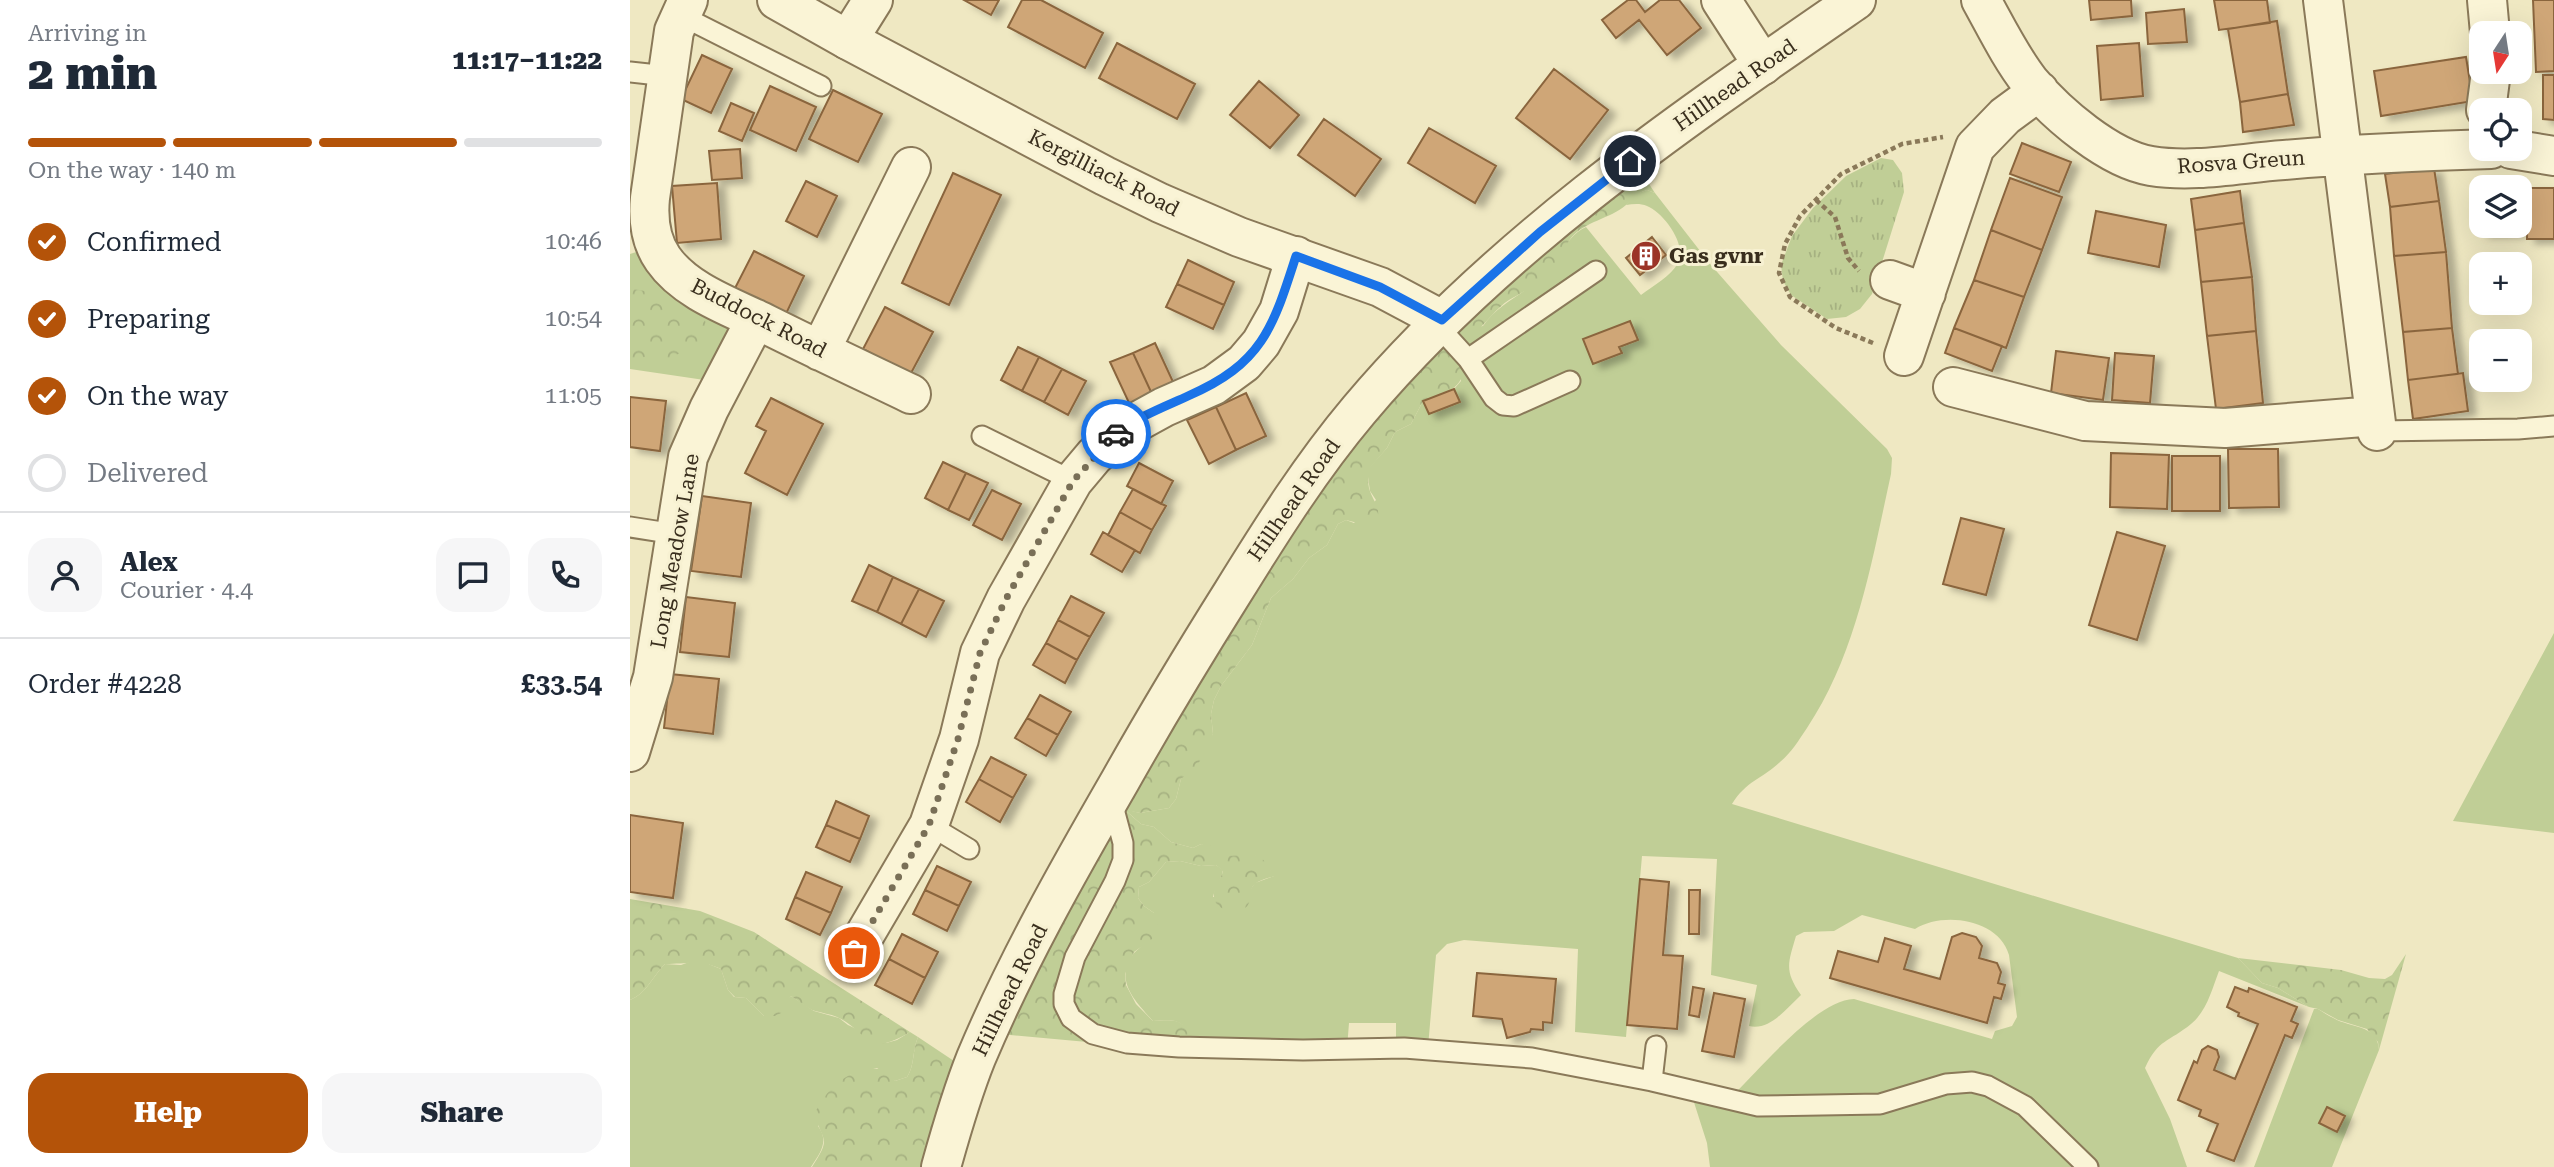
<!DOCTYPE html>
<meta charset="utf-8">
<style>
:root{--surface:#fff;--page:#f6f6f7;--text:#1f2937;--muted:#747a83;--line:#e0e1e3;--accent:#b45309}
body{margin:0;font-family:"Roboto Serif",serif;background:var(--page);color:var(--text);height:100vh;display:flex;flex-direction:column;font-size:26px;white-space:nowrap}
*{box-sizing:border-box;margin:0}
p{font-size:23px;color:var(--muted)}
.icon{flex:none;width:38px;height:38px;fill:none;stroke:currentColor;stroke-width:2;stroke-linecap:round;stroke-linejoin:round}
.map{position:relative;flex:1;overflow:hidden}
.drawer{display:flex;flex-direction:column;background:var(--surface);width:630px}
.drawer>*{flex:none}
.needle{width:46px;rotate:192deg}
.controls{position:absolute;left:1839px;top:21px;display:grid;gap:14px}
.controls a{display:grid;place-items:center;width:63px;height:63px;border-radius:14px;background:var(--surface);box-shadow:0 7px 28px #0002;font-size:35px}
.pin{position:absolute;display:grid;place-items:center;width:60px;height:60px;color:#fff;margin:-30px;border:4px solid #fff;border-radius:50%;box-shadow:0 2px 7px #0007}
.courier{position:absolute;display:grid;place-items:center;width:70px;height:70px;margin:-35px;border:5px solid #1a73e8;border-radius:50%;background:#fff;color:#222;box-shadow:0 2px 9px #0007}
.head em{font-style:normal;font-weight:800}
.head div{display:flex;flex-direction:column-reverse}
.head{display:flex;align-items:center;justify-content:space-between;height:119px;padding:0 28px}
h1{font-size:46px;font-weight:800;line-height:52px}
.bar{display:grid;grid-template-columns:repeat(4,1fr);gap:10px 7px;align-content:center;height:84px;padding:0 28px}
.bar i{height:9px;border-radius:5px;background:var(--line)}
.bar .selected{background:var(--accent)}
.bar p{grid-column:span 4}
.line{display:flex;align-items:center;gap:18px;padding:0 28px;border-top:2px solid var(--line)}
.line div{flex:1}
.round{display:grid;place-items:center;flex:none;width:74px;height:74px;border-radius:21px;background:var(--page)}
ol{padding:0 28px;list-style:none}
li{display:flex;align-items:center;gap:21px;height:77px}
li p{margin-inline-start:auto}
li .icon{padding:7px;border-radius:50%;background:var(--accent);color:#fff;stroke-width:4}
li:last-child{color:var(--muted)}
li i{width:38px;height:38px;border:4px solid var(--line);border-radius:50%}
.cta{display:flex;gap:14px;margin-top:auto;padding:14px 28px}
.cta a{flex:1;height:80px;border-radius:21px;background:var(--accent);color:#fff;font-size:28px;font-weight:800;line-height:80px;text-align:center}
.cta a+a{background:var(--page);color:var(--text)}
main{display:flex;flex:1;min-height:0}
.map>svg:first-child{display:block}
.green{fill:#c0ce96;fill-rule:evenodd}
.forest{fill:url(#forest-crowns)}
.park{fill:url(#park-tufts)}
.building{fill:#cfa677;stroke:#8a653e;stroke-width:2;filter:url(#shadow)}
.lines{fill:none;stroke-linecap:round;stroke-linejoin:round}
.service-casing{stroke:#8a7959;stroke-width:23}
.minor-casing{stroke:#8a7959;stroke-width:42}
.tertiary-casing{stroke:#8a7959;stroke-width:42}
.path{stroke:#8a7959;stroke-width:4.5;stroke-dasharray:5 3.5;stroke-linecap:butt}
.service{stroke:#faf4d6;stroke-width:19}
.minor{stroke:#faf4d6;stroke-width:38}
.tertiary{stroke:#faf4d6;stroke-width:38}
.done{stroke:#796f57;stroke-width:7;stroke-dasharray:0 12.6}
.route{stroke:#1a73e8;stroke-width:9}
.labels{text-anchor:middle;stroke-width:6;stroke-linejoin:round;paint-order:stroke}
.street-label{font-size:21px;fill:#392e1d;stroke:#f7f1d2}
.poi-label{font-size:21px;font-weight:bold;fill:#392e1d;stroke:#f7f1d2;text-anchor:start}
</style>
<main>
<section class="drawer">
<div class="head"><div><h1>2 min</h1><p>Arriving in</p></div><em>11:17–11:22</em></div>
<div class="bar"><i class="selected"></i><i class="selected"></i><i class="selected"></i><i></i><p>On the way · 140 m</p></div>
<ol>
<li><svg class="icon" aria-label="check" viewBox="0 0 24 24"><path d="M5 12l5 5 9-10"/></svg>Confirmed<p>10:46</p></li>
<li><svg class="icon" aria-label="check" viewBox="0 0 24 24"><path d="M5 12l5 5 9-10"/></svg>Preparing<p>10:54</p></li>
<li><svg class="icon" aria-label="check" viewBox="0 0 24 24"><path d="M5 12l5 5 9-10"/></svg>On the way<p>11:05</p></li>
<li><i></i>Delivered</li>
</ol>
<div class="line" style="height:126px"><a class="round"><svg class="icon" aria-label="person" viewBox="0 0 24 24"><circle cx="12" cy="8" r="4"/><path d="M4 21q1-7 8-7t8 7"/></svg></a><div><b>Alex</b><p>Courier · 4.4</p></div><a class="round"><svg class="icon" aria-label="chat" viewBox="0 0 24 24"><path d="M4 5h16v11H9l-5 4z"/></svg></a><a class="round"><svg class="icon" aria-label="phone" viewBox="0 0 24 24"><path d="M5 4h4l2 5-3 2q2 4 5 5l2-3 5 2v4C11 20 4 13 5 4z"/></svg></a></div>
<div class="line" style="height:91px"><div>Order #4228</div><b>£33.54</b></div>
<div class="cta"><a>Help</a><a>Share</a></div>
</section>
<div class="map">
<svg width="1924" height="1167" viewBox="0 0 1924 1167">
<defs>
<pattern id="forest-crowns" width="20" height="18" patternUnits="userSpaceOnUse" patternTransform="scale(1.75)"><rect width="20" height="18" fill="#c0ce96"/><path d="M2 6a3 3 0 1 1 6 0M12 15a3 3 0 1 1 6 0" fill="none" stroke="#a6b181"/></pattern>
<pattern id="park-tufts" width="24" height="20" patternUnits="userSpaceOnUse" patternTransform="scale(1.75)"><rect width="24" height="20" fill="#c0ce96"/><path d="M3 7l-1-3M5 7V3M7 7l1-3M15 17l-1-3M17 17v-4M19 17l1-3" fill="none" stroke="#a6b181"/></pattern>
<filter id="shadow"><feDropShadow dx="8" dy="4.5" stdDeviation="3.5" flood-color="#0004"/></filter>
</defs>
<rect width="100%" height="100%" fill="#efe8c2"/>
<!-- green -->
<path class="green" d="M1017,190L1025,193L1081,265L1151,345L1257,449L1262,458L1261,474C1242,560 1227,653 1177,728C1169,740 1161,753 1150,762C1132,779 1116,781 1102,804L1608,958L1632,983L1648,988L1679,1007L1589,971C1582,989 1577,1011 1561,1024C1539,1042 1528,1039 1515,1068L1540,1119L1557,1167H1460L1358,1087L1457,1167H1080L1077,1143L1061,1093H1105C1132,1067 1187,1000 1224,999L1362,1039L1365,1031L1382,1026L1387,1017L1379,955C1369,919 1313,911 1285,929L1232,915L1204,931L1174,932L1166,936C1158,963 1154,971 1171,995C1157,1008 1140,1031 1119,1026L1127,985L1081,975L1087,859L1012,856L996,1037L945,1032L948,949L834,940L817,944L806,955L798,1047H766V1023H719L717,1048L566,1040C551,1020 548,1019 523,1021C505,1001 483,980 504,953C505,952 512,946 512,945C518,936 521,923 524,913L514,906L508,898L509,887L519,882L536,862L550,861L571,866L586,865L593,870C591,881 585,887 583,897L620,890L625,883L644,876C621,843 627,861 597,856C588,855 579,848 571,844L563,848L541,842L524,827L511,824L494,809L510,813L539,808L546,799L551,779L583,734L581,714L584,700L591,686L622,645L641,598L663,579L679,558L697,545L708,524L716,520L724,523L746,500L740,491L737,470L757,448L765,432L781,424L793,401L799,414L830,402L824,389L831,381L827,360L800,335L853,326C866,306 890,296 908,280C926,266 935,236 956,227L1011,295C1023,286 1041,276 1048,263C1058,245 1033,212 1017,206C1010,203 1003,204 996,205L1005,194ZM1000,321L1007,340L989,347L992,353L963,364L953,339Z
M22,247L121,320L88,382L0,369V254Z
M1924,633V833L1823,821Z
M62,961L76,963L91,969L98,990L104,997L116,998L134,1016L161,996L184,1011L209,1018L218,1025L256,1043L267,1040L280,1032L288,1037C282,1051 285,1065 277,1077L265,1081L247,1068L220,1075L188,1126C199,1141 191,1152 181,1167H0V1000C17,993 22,977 35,964L51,965Z
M1684,1009H1688C1694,1013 1701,1017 1707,1020C1725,1028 1748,1026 1749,1050L1702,1167H1624Z"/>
<!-- forest -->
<path class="forest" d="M1005,163L1025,193L1017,190C1006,193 1004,198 996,205C980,219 955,221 941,238C933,248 932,261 923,270C915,280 890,294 879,300C866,308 857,323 844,333H837L828,329Z
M0,289C13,290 26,292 31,305L43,302L41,312L47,316L62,314L75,320L76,326L72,329V334L82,341L77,346L57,349L32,363L25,362L20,356L0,360Z
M813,344L821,357L833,366C835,390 811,394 793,401L781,424L765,432L757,448L738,470C738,476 738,483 739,488C743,503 755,510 743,527L716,520L708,524L697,545L679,558L663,579L641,598L622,645L591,686L584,700L581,714L583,734L577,749L568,764L551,779L546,799L539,808L510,813L495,810L511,824L524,827L541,842L563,848L571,844L586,847C598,865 615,848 630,857C636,861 640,870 645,876C638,878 629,880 624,885C618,891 622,898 618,905C610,917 584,911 584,896C583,886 591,880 593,871L586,865L571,866L550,861L536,862L519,882L509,887L508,898L514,906L524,913L528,927L522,939L504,952L495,974L496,985L506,1004L523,1021C545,1019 554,1019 566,1040L512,1047L359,1033L631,549Z
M0,899L70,911L124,932L280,1032C236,1059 239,1032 207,1017C200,1014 192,1013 185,1011C176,1008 169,1001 161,996L156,1002L153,1012L145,1016H134L116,998L105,997L98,990L91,969C69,959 58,964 35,964C22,977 17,993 0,1000Z
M1776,954L1749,1050L1748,1042L1737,1029L1708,1020L1688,1009L1679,1007L1648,988L1632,983L1608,958L1711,970L1739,978L1755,979L1762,975Z
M288,1037L339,1071L309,1167H182C200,1138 195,1144 184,1115C197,1086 224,1063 257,1070L265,1081L277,1077C285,1065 282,1051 288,1037Z"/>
<!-- park -->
<path class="park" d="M1251,158L1263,160L1272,173L1274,192L1242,294L1230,309L1216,317L1197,319L1161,295L1153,281L1151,265L1162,236L1183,208L1216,176Z"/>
<!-- building -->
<path class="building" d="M334,0H369L361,15Z
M392,0H411L473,33L455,68L378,27Z
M998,0H1006L1015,12L1030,0H1049L1071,28L1037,55L1009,20L986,38L972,20Z
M1459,0H1501L1502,16L1461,20Z
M1584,0H1637L1640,23L1589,30Z
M1903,0H1924V71L1906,72Z
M1554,9L1557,42L1518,44L1516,13Z
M1647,21L1658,94L1610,102L1598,29Z
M487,43L565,84L547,119L469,78Z
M1509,43L1513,96L1471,100L1467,46Z
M72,55L102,69L81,113L51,99Z
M1836,57L1843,101L1751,116L1744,71Z
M924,69L978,110L940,159L886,118Z
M1913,75H1924V120L1913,119Z
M629,81L669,115L640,148L600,115Z
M140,86L186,107L166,151L120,130Z
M203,90L252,114L228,162L179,139Z
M1658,94L1664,125L1613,132L1610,102Z
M101,103L124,113L112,141L89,131Z
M694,119L751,159L725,196L668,155Z
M799,128L866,166L845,203L778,163Z
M1392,143L1441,162L1429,192L1380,174Z
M110,149L112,178L82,180L79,151Z
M1804,168L1809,201L1760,207L1755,174Z
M323,173L371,195L319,305L272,283Z
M1380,178L1432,197L1412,250L1361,230Z
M176,181L207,196L187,237L156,221Z
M1851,181H1886V187H1852V226H1887V232H1851Z
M87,183L91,239L47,243L42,186Z
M1898,188H1924V239H1897Z
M1610,191L1614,223L1565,230L1561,199Z
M1809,201L1816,252L1764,256L1760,207Z
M1466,211L1536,225L1529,267L1458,253Z
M1614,223L1622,277L1571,282L1565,230Z
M1361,230L1412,250L1394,297L1344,280Z
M1022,237L1036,255L1010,275L996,258Z
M124,251L174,276L154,318L103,292Z
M1816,252L1822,328L1773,332L1764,256Z
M558,260L604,282L594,305L547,284Z
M1622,277L1626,331L1577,336L1571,282Z
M1344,280L1394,297L1376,348L1324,328Z
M547,284L594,305L583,329L536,307Z
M255,307L303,332L280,375L233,349Z
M1000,321L1008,340L989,347L992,353L963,364L953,339Z
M1324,328L1372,346L1362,371L1315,353Z
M1822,328L1828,374L1778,380L1773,332Z
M1626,331L1633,403L1586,409L1577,336Z
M525,343L544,384L522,394L503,353Z
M388,347L409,357L392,391L371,380Z
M1426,351L1479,358L1473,400L1421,393Z
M503,353L522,394L500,405L480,362Z
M1485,353L1524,356L1520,403L1482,400Z
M409,357L432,369L414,402L392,391Z
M432,369L456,381L438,415L414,402Z
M1833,373L1838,411L1783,419L1778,380Z
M824,389L830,402L799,414L793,401Z
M616,393L636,436L606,450L586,407Z
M0,397L36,401L30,451L0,447Z
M141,398L193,424L157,495L115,473L136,431L126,426Z
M586,407L606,450L579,464L557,420Z
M1598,449H1648L1649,507L1599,508Z
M1481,453L1539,455L1537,509L1480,507Z
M1542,456H1590V511H1542Z
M313,462L336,473L318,510L295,498Z
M509,463L543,481L531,504L497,486Z
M336,473L358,483L339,520L318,510Z
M503,489L536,506L522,530L490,512Z
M362,490L391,504L372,540L343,525Z
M72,496L121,503L111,577L61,571Z
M490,512L522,530L510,553L478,535Z
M1331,518L1374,529L1356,595L1313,584Z
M473,532L505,550L492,572L461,554Z
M1487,532L1535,546L1507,640L1459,625Z
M239,565L263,577L247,612L222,601Z
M263,577L289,589L271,624L247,612Z
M289,589L314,601L296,637L271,624Z
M441,596L474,613L460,637L428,620Z
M56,597L105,603L99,657L50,652Z
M428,620L460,637L447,660L416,643Z
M416,643L447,660L435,683L403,665Z
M40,674L89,679L83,734L34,728Z
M410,695L441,712L428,735L397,718Z
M397,718L428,735L416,756L385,738Z
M361,757L396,775L383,798L349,779Z
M349,779L383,798L370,822L336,802Z
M206,801L239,816L230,839L196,825Z
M0,815L53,823L43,898L0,892Z
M196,825L230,839L220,862L186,847Z
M307,866L341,882L329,906L295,890Z
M176,872L212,887L201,913L165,897Z
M1010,879L1039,882L1033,955L1053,956L1047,1029L997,1025Z
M295,890L329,906L317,931L283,914Z
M1059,890H1070L1069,934H1059Z
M165,897L201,913L190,935L156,919Z
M1332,933L1346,937L1352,946L1349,958L1367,963L1371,972L1368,983L1375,985L1371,999L1364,997L1357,1023L1200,978L1208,951L1248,962L1255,938L1281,946L1274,969L1310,979L1322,937Z
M272,934L308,952L295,978L259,959Z
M259,959L295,978L282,1004L245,985Z
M847,973L926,979L922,1023L913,1022V1030L901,1029L900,1032L877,1038L872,1019L843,1016Z
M1063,987L1074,989L1069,1017L1059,1015Z
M1605,987L1618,992L1619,988L1667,1007L1661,1021L1668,1024L1662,1038L1655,1035L1604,1161L1577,1151L1588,1124L1569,1116L1571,1110L1548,1100L1564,1061L1567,1063L1572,1050L1578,1046L1587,1050L1589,1057L1584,1070L1605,1079L1628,1024L1608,1016L1609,1013L1597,1007Z
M1084,993L1115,999L1104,1057L1072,1051Z
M1697,1107L1715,1116L1707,1132L1689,1123Z"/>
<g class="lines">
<!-- service casing -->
<g class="service-casing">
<path id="service" d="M50,15L191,86
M0,72L37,76
M807,325L838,359L864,398L873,405L884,406L940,381
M838,359L966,271
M1747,431L1888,429L1924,426
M352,436L443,481
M0,527L45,534
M481,798L493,843V860L485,881L445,957L434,994V1004L441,1018L463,1034L497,1043L549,1047L673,1050L774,1048L902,1058L1022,1081L1128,1106L1250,1104L1316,1084L1342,1082L1358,1086L1395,1106L1458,1167
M299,825L339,849
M1022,1081L1026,1046"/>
</g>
<!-- minor casing -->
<g class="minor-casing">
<path id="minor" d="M58,0L44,31L20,198C18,219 21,242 33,259C56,292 102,307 136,324C184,348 233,371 281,394
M1091,0L1133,65
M1351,0C1366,27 1381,58 1400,82C1427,114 1479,159 1521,166C1565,173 1610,163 1654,160C1723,154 1792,151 1861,149
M1693,0L1747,431
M1857,0L1860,33
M218,40L243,0
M1856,110L1861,72
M1881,149L1924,156
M1260,280L1296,293
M190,351L281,167
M1274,356L1345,147L1375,116L1409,91
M1323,387L1455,421L1595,428L1745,416
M0,752L23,677L58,457L79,409L126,319
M224,953L299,825L329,739L350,653L376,599L443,481L464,456L492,430L534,407L584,385L614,363L631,343L649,311L666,256"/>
</g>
<!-- tertiary casing -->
<g class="tertiary-casing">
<path id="tertiary" d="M147,0L218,40L475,176L530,203L609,237L750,287L812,320
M311,1167C321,1131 332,1093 346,1058C386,963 438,871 490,781C526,717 564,654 603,592C642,529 681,467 729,410C868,245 1049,122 1226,0"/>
</g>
<!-- path -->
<path class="path" d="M1186,200L1205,217L1218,258L1229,271
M1243,343L1206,328L1160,297L1149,273L1155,244L1170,216L1211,174L1272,144L1313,137"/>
<!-- service -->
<use href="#service" class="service"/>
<!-- minor -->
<use href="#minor" class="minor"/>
<!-- tertiary -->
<use href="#tertiary" class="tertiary"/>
</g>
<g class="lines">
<!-- done -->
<path class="done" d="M224,953L299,825L328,739L350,653L376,599L443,481L486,434"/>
<!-- route -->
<path class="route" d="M486,434C507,417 534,407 558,396C632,364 643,328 666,256L750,287L812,320L910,232L1000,161"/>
</g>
<!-- icons -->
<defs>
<g id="building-disc" transform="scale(1.575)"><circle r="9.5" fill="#9b3427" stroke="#f7f1d2"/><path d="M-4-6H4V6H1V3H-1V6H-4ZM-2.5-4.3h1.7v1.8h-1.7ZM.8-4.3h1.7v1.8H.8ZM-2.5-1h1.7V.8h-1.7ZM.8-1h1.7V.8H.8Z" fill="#fff"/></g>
</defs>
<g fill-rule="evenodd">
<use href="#building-disc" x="1016" y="256"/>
</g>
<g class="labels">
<!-- street labels -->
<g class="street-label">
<text transform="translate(1105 85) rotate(-35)" y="7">Hillhead Road</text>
<text transform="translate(1611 162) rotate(-4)" y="7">Rosva Greun</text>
<text transform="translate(474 173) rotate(27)" y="7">Kergilliack Road</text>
<text transform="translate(129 318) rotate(27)" y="7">Buddock Road</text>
<text transform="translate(664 500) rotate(-55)" y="7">Hillhead Road</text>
<text transform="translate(45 551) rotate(-80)" y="7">Long Meadow Lane</text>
<text transform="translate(380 990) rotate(-64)" y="7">Hillhead Road</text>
</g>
<!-- poi labels -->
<g class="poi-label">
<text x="1039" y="263">Gas gvnr</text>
</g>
</g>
</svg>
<div class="controls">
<a><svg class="needle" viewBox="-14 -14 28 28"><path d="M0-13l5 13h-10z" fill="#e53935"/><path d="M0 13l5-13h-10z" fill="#747a83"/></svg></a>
<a><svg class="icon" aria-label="locate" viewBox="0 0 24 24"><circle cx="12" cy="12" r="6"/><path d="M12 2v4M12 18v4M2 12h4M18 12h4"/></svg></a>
<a><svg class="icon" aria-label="layers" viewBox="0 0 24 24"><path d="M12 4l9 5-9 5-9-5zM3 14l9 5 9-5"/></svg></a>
<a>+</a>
<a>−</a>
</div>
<div class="pin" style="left:224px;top:953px;background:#ea580c"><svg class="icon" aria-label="bag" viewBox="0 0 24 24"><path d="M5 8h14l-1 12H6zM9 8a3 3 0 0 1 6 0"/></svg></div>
<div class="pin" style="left:1000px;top:161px;background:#1f2937"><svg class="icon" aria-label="home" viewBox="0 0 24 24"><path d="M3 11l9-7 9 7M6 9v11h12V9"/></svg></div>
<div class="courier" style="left:486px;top:434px"><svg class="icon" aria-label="car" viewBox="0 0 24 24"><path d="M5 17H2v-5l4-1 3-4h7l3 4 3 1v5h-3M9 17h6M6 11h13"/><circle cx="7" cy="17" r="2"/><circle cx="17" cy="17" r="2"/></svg></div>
</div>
</main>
